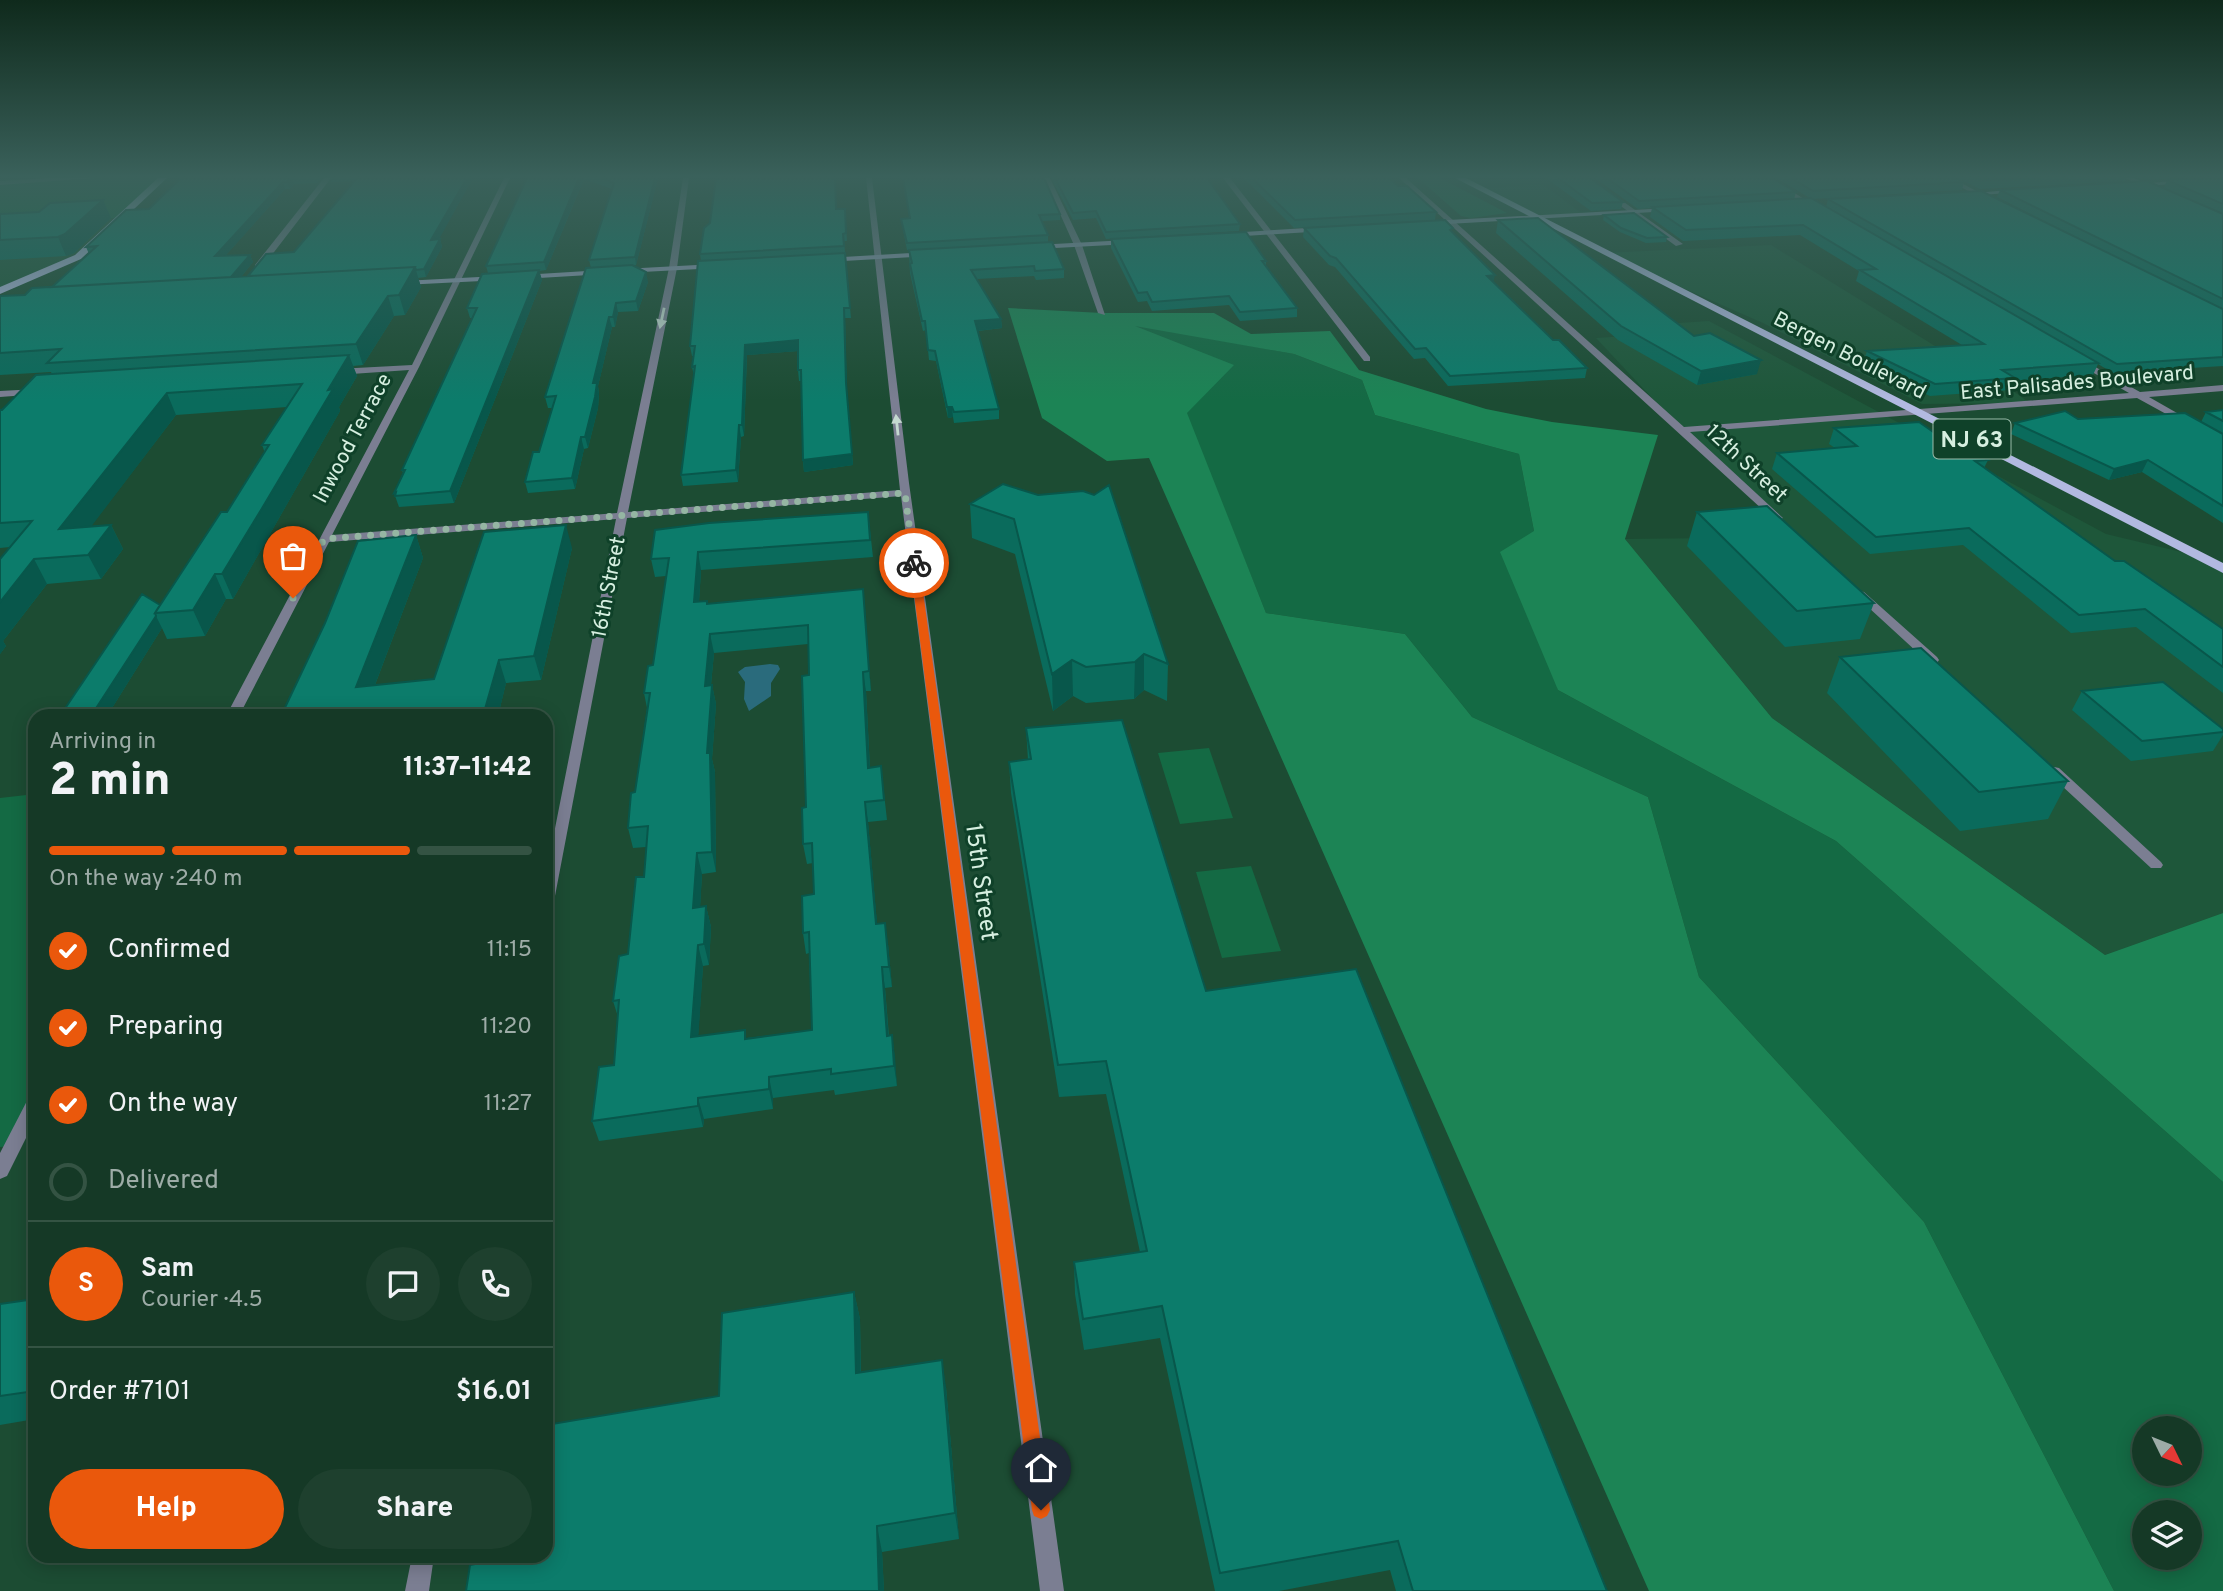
<!DOCTYPE html>
<meta charset="utf-8">
<style>
:root{--surface:#153926;--page:#1e402e;--text:#f1f3f6;--muted:#9daca7;--line:#345343;--accent:#ea580c}
body{margin:0;font-family:Overpass,sans-serif;background:var(--page);color:var(--text);height:100vh;display:flex;flex-direction:column;font-size:26px;white-space:nowrap}
*{box-sizing:border-box;margin:0}
p{font-size:23px;color:var(--muted)}
.icon{flex:none;width:38px;height:38px;fill:none;stroke:currentColor;stroke-width:2;stroke-linecap:round;stroke-linejoin:round}
.map{position:relative;flex:1;overflow:hidden}
.sheet{position:absolute;left:28px;top:709px;width:525px;height:854px;display:flex;flex-direction:column;background:var(--surface);border-radius:21px;box-shadow:0 4px 18px #0003,0 0 0 2px var(--line)}
.sheet>*{flex:none}
.needle{width:46px;rotate:133deg}
.buttons{position:absolute;left:2132px;top:1416px;display:grid;gap:14px}
.buttons a{display:grid;place-items:center;width:70px;height:70px;border-radius:50%;background:var(--surface);box-shadow:0 4px 18px #0003,0 0 0 2px var(--line);font-size:35px}
.pin{position:absolute;display:grid;place-items:center;width:60px;height:60px;color:#fff;margin:-72px -30px;border-radius:50% 50% 50% 0;rotate:-45deg;box-shadow:0 0 7px #0007}
.pin .icon{rotate:45deg}
.courier{position:absolute;display:grid;place-items:center;width:70px;height:70px;margin:-35px;border:5px solid #ea580c;border-radius:50%;background:#fff;color:#222;box-shadow:0 2px 9px #0007}
.head em{font-style:normal;font-weight:800}
.head div{display:flex;flex-direction:column-reverse}
.head{display:flex;align-items:center;justify-content:space-between;height:119px;padding:0 21px}
h1{font-size:46px;font-weight:800;line-height:52px}
.bar{display:grid;grid-template-columns:repeat(4,1fr);gap:10px 7px;align-content:center;height:84px;padding:0 21px}
.bar i{height:9px;border-radius:5px;background:var(--line)}
.bar .on{background:var(--accent)}
.bar p{grid-column:span 4}
.line{display:flex;align-items:center;gap:18px;padding:0 21px;border-top:2px solid var(--line)}
.line div{flex:1}
.round{display:grid;place-items:center;flex:none;width:74px;height:74px;border-radius:37px;background:var(--page)}
ol{padding:0 21px;list-style:none}
li{display:flex;align-items:center;gap:21px;height:77px}
li p{margin-inline-start:auto}
li .icon{padding:7px;border-radius:50%;background:var(--accent);color:#fff;stroke-width:4}
li:last-child{color:var(--muted)}
li i{width:38px;height:38px;border:4px solid var(--line);border-radius:50%}
.action{display:flex;gap:14px;margin-top:auto;padding:14px 21px}
.action a{flex:1;height:80px;border-radius:42px;background:var(--accent);color:#fff;font-size:28px;font-weight:800;line-height:80px;text-align:center}
.action a+a{background:var(--page);color:var(--text)}
.map>svg:first-child{display:block}
.built{fill:#1e573a}
.green{fill:#146a44;fill-rule:evenodd}
.forest{fill:#1c8455}
.water{fill:#2a6b7c}
.lines{fill:none;stroke-linecap:round;stroke-linejoin:round}
.street{fill:#7b7e92;fill-rule:evenodd}
.secondary{fill:#9a9fbf;fill-rule:evenodd}
.primary{fill:#b2b9e1;fill-rule:evenodd}
.wall{fill:#0a6b5c;fill-rule:evenodd}
.shaded-wall{fill:#08574b}
.building{fill:#0c7c6b;stroke:#08574b;stroke-width:2;fill-rule:evenodd}
.oneway{fill:#c4d8d0}
.route{fill:#ea580c}
.done{stroke:#95b6a3;stroke-width:7;stroke-dasharray:0 12.6}
.labels{text-anchor:middle;stroke-width:6;stroke-linejoin:round;paint-order:stroke}
.far-street-label{font-size:21px;fill:#d6efe0;stroke:#0f4129}
.shield{fill:#0f4129;stroke:#9abba9;stroke-width:2}
.shield-label{font-size:23px;font-weight:bold;fill:#d6efe0}
.street-label{font-size:24px;fill:#d6efe0;stroke:#0f4129}
</style>
<div class="map">
<svg width="2223" height="1591" viewBox="0 0 2223 1591">
<rect width="100%" height="100%" fill="#1c4c33"/>
<!-- built -->
<path class="built" d="M1542,184L1584,215L1534,218L1479,189Z
M121,218L89,248L0,291V223Z
M1771,245L1940,349L1957,352L2030,403L1922,404L1763,323L1603,253Z
M1709,321L2106,534L2194,555L2223,569V913L2105,955L1772,718L1625,539L1797,537L1682,430L1596,338L1687,332L1678,323Z"/>
<!-- green -->
<path class="green" d="M91,178H163L121,218L0,223V183Z
M1418,178H1440L1507,213L1471,218L1461,216Z
M1130,324L1294,354L1362,380L1375,415L1519,454L1534,531L1558,690L1836,841L2223,1182V1591H2114L1924,1222L1699,977L1648,797L1472,717L1405,634L1266,613L1186,413ZM2144,1428H2189V1474H2144ZM2144,1512H2189V1558H2144Z
M1209,748L1233,818L1180,824L1158,753Z
M35,794V1102L12,1146L0,1147V798Z
M1251,866L1281,951L1222,958L1196,872Z"/>
<!-- forest -->
<path class="forest" d="M1008,308L1102,313H1214L1251,334L1330,331L1359,370L1486,409L1552,422L1658,435L1625,539L1772,718L2105,955L2223,913V1182L1836,841L1558,690L1500,552L1534,531L1519,454L1375,415L1362,380L1294,354L1135,326L1234,365L1187,413L1266,613L1405,634L1472,717L1648,797L1699,977L1924,1222L2114,1591H1649L1149,458L1107,461L1042,418Z"/>
<!-- water -->
<path class="water" d="M770,664L778,665L780,669L771,683V696L749,711L744,699L745,682L738,672L745,667Z"/>
<g class="lines">
<!-- street -->
<path class="street" d="M51,178H94L0,185V181Z
M324,178H331L261,269H255V265Z
M504,178H510L419,367L332,535L617,513L669,268L683,178H689L677,268L628,512L900,490L866,178H872L909,483L1064,1591H1040L901,496L627,518L551,917L546,918V874L616,519L329,542L239,716H226L409,370L337,375L333,372L337,369L412,365Z
M1044,178H1050L1082,245L1105,315L1098,313L1074,245Z
M1223,178H1230L1370,357V361H1364Z
M1399,178H1406L1684,427L2129,393L2078,364V360L2081,359L2140,392L2223,385V391L2149,397L2191,421L2193,423L2188,426L2137,398L1690,432L1783,518L1778,521L1774,520Z
M1582,178H1590L1683,244L1676,246Z
M1762,178H1770L1819,208L1813,209Z
M1943,178H1952L1991,199L1986,200Z
M2125,178H2134L2156,189L2151,190Z
M37,389L42,392L40,394L0,397V391Z
M1860,591L1864,592L1937,657L1939,660L1937,663H1929L1856,596L1854,594Z
M2054,767L2059,768L2161,862L2163,865L2161,868H2151L2049,774L2047,771L2049,768Z
M35,1095V1120L7,1176L0,1179V1153L29,1097Z
M412,1556H434L429,1591H405Z"/>
<!-- secondary -->
<path class="secondary" d="M2183,180L2185,183L2133,187L2130,185Z
M2018,189L2020,192L1969,196L1966,194Z
M1669,208L1671,211L1430,225L1426,223L1430,221Z
M1323,227L1327,229L1326,231L1228,237L1224,235L1228,233Z
M1127,240L1131,242L1130,244L1036,249L1032,247L1036,245Z
M928,252H931V256L826,262L822,260L826,258Z
M715,264H718V268L623,273L619,271L623,269Z
M603,270H606V274L522,279L518,277L522,275Z
M498,276L502,278L501,280L403,285L399,283L403,281Z"/>
<!-- primary -->
<path class="primary" d="M158,178H167L81,259L0,294V287L75,255Z
M1455,178H1466L2223,563V573Z"/>
</g>
<!-- wall -->
<path class="wall" d="M181,178H321L317,183L294,184L290,189H285L225,256L250,255L253,262L241,277L248,276L294,252L355,181L331,182L330,178H473L438,240L440,239L442,247L426,277L418,278L421,287L405,315L394,316L363,365L353,366L357,376L339,407L340,411L233,599H226L205,636L167,639L162,628L107,716H60L160,605L227,512L265,453L262,445L287,407L176,415L91,526L111,525L123,549L101,579L47,584L3,641L6,646L0,654L10,547L0,548V410L52,374L51,372L0,375V296L25,295L52,287L89,254L86,247L149,209Z
M527,178H658L636,265L633,266L648,282L638,311L618,312L615,327H612L598,386L599,394L598,408L588,448L584,449L575,489L528,493L525,482L539,452L552,408H548L545,397L591,268L589,260L612,189L584,179L546,270L539,271L542,280L454,503L399,507L394,493L403,473L402,470L473,318H470L467,308L488,273L486,266Z
M902,178H1044L1060,214V220L1042,221L1048,235V242L907,250L901,219L910,218Z
M1051,178H1207L1240,224L1239,231L1106,239L1096,218L1073,220Z
M1244,178H1389L1398,186L1436,212L1435,220L1294,228Z
M1546,178H1590L1623,202L1621,209L1591,211Z
M1595,178H1772L1796,192L1794,199L1810,198L1776,178H1955L1964,182L1962,190L1812,199L1826,207L1828,199L2126,262L1997,197L2000,190L2223,214V366L2113,373L2098,364L2093,375L2013,381L2010,390L1930,396L1863,363L1867,351L1962,345L1856,281L1859,271L1800,235L1683,241L1650,217L1652,208L1638,209Z
M1958,178H2126L2125,181L1980,189Z
M2138,178H2179L2145,180Z
M2223,178V213L2164,188L2167,180Z
M103,200L111,218L74,253L66,256L0,260V214L39,212Z
M837,209H845L847,241H844L851,318H845L847,394L853,465L804,472L803,460L801,381H799L798,370V351L747,355L744,436L741,437L738,482L683,486L681,475L694,376L692,367L693,356H692L690,346L701,261L700,254Z
M1604,215L1667,237L1666,242L1646,243L1620,232L1603,220Z
M1498,220L1694,336L1757,374L1697,385L1618,340L1496,233Z
M1304,228L1452,232L1494,282L1553,340L1587,368L1585,378L1448,386L1425,358L1414,359L1335,267L1329,265L1303,237Z
M1111,239L1266,261V266L1297,308V317L1240,321L1229,305L1152,311L1147,301L1138,302L1111,248Z
M909,250L1064,269V278L1036,280L1034,276L977,279L1001,319L1002,328L978,331L999,409V419L954,423L953,417L948,418L936,361L929,360L926,330L923,331L910,273Z
M2223,410V523L2142,472L2109,480L2011,434L2015,423L2078,419L2201,422L2206,412Z
M1834,428L1939,436L1988,460L1984,468L2115,561L2223,629V693L2136,627L2071,633L1963,545L1870,554L1772,469L1777,453L1835,448L1829,444Z
M1003,484L1168,664L1167,701L1144,690L1134,699L1086,703L1073,696L1053,711L1015,554L972,538L970,504Z
M868,512L873,557L701,570L699,602L708,604L863,589L871,691H866L870,768L881,766L887,820L868,822L877,924L888,944L892,987L885,988L889,1036L892,1035L897,1086L835,1095L834,1090L773,1098V1109L704,1119L703,1127L599,1141L592,1121L614,1065L618,1017L613,1001L628,954L644,877L646,847L633,848L628,828L635,792L647,708L644,693L653,665L666,576L655,577L651,559ZM808,644L809,675L806,807L803,844L807,864L813,863L814,894L803,933L806,954L809,953L812,1030L747,1038L698,1036L703,966L709,965L711,927L706,906L700,907L702,874L716,872L715,772L712,759L716,704L712,685H711L714,653Z
M1697,512L1874,603L1860,639L1785,647L1687,546Z
M416,535L423,558L375,685L434,679L572,548L541,680L506,683L498,716H281Z
M1840,657L2068,781L2048,819L1960,831L1827,693Z
M2082,691L2223,729V735L2213,751L2131,761L2072,710Z
M1026,728L1206,991L1607,1591H1396L1390,1570L1279,1591H1215L1160,1338L1084,1350L1075,1294L1074,1262L1140,1252L1106,1094L1059,1097L1011,793L1009,762L1028,760Z
M854,1292L860,1319L861,1373L946,1387L959,1539L882,1552L884,1591H466Z
M35,1299V1419L0,1425V1304Z"/>
<!-- shaded-wall -->
<path class="shaded-wall" d="M290,178H292L294,184L290,189L287,182Z
M467,178H473L434,248L431,240Z
M579,178H584L546,270L544,262Z
M655,178H658L636,265L635,257Z
M283,182L285,189L218,264L215,256Z
M103,200L111,218L74,253L66,256L58,237Z
M440,239L442,247L426,277L424,269Z
M250,255L253,262L232,288L229,280Z
M415,267L421,287L405,315L399,295Z
M539,270L542,280L454,503L450,491Z
M646,272L648,282L638,311L636,301Z
M1495,275L1493,284L1487,276Z
M388,296L394,316L363,365L356,344Z
M616,303L618,312L615,327L613,317Z
M844,308L847,394L853,465L804,472L803,460L846,383Z
M609,317L612,327L598,386L599,394L598,408L588,448L585,437L593,383Z
M1001,319L1002,328L976,331L975,321Z
M798,340L799,351L747,355L744,436L742,425L745,345Z
M349,355L357,376L339,407L340,411L233,599L222,574Z
M1761,360L1757,374L1697,385L1701,371Z
M167,393L176,415L71,553L59,529Z
M947,407H952L953,417L948,418Z
M739,425L741,437L738,482L736,470Z
M581,437L584,449L575,489L572,478Z
M2148,460L2142,472L2109,480L2114,469Z
M111,525L123,549L101,579L88,555Z
M566,525L572,548L541,680L534,656Z
M416,535L423,558L365,711L356,687Z
M698,552L701,570L698,620L694,602Z
M34,559L47,584L3,641L6,646L0,654V602Z
M215,574L226,599L205,636L193,610Z
M863,589L865,607L871,691L869,671Z
M156,616L162,628L107,716H91Z
M710,634L714,653L709,705L705,686Z
M1144,654V690L1134,699L1135,662Z
M499,660L506,683L498,716H483Z
M1072,660L1073,696L1053,711L1052,674Z
M863,672L866,691L871,788L868,768Z
M712,685L716,704L712,759L715,772L716,872L712,852L707,753Z
M865,802L868,822L879,945L876,924Z
M697,853L702,874L699,928L693,908Z
M706,906L711,927L709,965L704,944Z
M885,923L888,944L892,987L889,967Z
M698,945L703,966L697,1058L691,1037Z
M882,967L885,988L890,1057L887,1036Z
M892,1035L895,1056L897,1086L894,1066Z
M769,1077L773,1098V1109L769,1089Z
M698,1098L704,1119L703,1127L698,1106Z
M854,1292L860,1319L861,1400L856,1373Z
M942,1360L946,1387L959,1539L955,1513Z
M877,1526L882,1552L884,1591H879Z"/>
<!-- building -->
<path class="building" d="M181,178H290L287,182H283L215,256L250,255L231,277L52,287L97,246L86,247L126,210L149,209Z
M357,178H467L431,240L440,239L424,269L416,270L415,267L248,276L266,254L294,252Z
M527,178H579L544,262L486,266Z
M601,178H655L635,257L589,260L614,183Z
M716,178H835L836,209H845L846,233L843,234L844,246L700,254L704,228L710,223Z
M903,178H1044L1060,214L1039,215L1048,235L907,243L901,219L910,218Z
M1055,178H1207L1240,224L1106,232L1096,211L1073,213Z
M1252,178H1389L1398,186H1407L1436,212L1295,220Z
M1558,178H1590L1623,202L1592,203Z
M1607,178H1772L1796,192L1639,201Z
M1791,178H1955L1964,182L1813,191Z
M1976,178H2041L1983,181Z
M2205,178H2223V204L2167,180Z
M2147,181L2223,214V299L2000,190Z
M1981,191L2223,309V357L2117,364L1828,199Z
M1811,198L2098,363L2002,370L2015,378L1935,384L1867,351L1984,344L1860,270L1876,269L1803,225L1686,230L1652,207Z
M103,200L65,234L58,237L0,240V214L39,212L50,203Z
M1634,213L1667,237L1647,238L1621,228L1604,215Z
M1538,218L1694,336L1710,333L1761,360L1701,371L1621,326L1498,220Z
M1445,220L1453,228L1450,230L1495,275L1487,276L1553,340H1559L1587,368L1450,376L1426,348L1415,349L1336,258L1330,256L1304,228Z
M1246,232L1266,261H1262L1297,308L1240,312L1229,296L1152,302L1147,292L1138,293L1111,239Z
M1052,242L1064,269L1035,271L1034,266L971,270L1001,319L975,321L999,409L954,412L952,407H947L935,351L928,350L925,321H922L910,264L912,263L909,250Z
M845,253L850,308H844L846,383L852,454L803,460L801,370H798V340L745,345L742,425H739L736,470L681,475L695,366L692,367L695,346H690L698,261Z
M632,265L646,272L636,301L616,303L613,317H609L593,383H597L595,397L585,437H581L572,478L525,482L533,452H539L556,396L545,397L586,268Z
M415,267L399,295L388,296L356,344L47,363L61,349L0,353V296L25,295L32,288Z
M539,270L450,491L395,496L396,492L394,493L405,470H402L477,308H467L482,274Z
M349,355L328,390L333,389L261,510L222,574H215L193,610L155,613L221,512H227L269,445H262L302,384L167,393L59,529L111,525L88,555L34,559L0,602V559L32,521L0,523V410H2L36,375Z
M2223,410V421L2206,412Z
M2065,411L2078,419L2185,413L2223,434V506L2148,460L2114,469L2015,423Z
M1919,422L1939,436L1950,433L1988,460L1975,461L2115,561H2124L2223,629V667L2145,609L2079,615L1969,528L1876,537L1777,453L1857,446L1834,428Z
M1003,484L1038,495L1083,491L1094,495L1109,485L1168,664L1144,654L1135,662L1086,667L1072,660L1052,674L1014,519L970,504Z
M1767,506L1874,603L1797,611L1697,512Z
M868,512L870,540L698,552L694,602L707,601V604L863,589L869,671L863,672L868,768L881,766L884,800L865,802L876,924L885,923L889,967H882L887,1036L892,1035L894,1066L831,1074V1069L769,1077V1089L698,1098V1106L592,1121L599,1067L614,1065L619,1000L613,1001L619,956L628,954L636,877H644L648,826L628,828L631,793L635,792L650,693H644L648,666L653,665L669,558L651,559L655,530L709,523ZM808,625L809,675L802,676L806,807L802,808L803,844L812,843L814,894L802,896L803,933L809,932L812,1030L745,1039V1030L691,1037L698,945L704,944L706,906L693,908L697,853L712,852L710,753H707L712,685L705,686L710,634Z
M566,525L534,656L499,660L483,716H281L325,623L358,541L416,535L356,687L434,679L484,532Z
M142,594L160,605L155,613L156,616L91,716H60Z
M1921,648L2068,781L1979,792L1840,657Z
M2163,682L2223,729V732L2142,741L2082,691Z
M1122,720L1206,991L1356,969L1607,1591H1413L1398,1541L1220,1573L1162,1306L1083,1319L1074,1262L1147,1251L1106,1061L1058,1065L1009,762L1031,759L1026,728Z
M854,1292L856,1373L942,1360L955,1513L877,1526L879,1591H466L470,1565L509,1557L510,1556H546V1425L719,1396L722,1313Z
M35,1299V1391L0,1396V1304Z"/>
<!-- one-way arrows -->
<defs><path id="oneway-solid" d="M-6-.8H1V-3.2L6.5 0L1 3.2V.8H-6Z" transform="scale(1.75)"/></defs>
<g class="oneway">
<use href="#oneway-solid" transform="translate(662 318) rotate(102)"/>
<use href="#oneway-solid" transform="translate(897 425) rotate(-96)"/>
</g>
<!-- sky -->
<linearGradient id="sky" x2="0" y2="1"><stop stop-color="#0f2a1c"/><stop offset="0.44" stop-color="#3a615b"/><stop offset="1" stop-color="#3a615b" stop-opacity="0"/></linearGradient>
<rect width="2223" height="401" fill="url(#sky)"/>
<!-- route -->
<path class="route" d="M914,561L919,563L1050,1510L1047,1516L1041,1519L1034,1516L1032,1510L910,563Z"/>
<g class="lines">
<!-- done -->
<path class="done" d="M293,598L324,539L905,493L914,563"/>
</g>
<g class="labels">
<!-- far-street labels -->
<g class="far-street-label">
<text transform="translate(1850 355) rotate(27)" y="7">Bergen Boulevard</text>
<text transform="translate(2077 382) rotate(-5)" y="7">East Palisades Boulevard</text>
<text transform="translate(352 438) rotate(-62)" y="7">Inwood Terrace</text>
<text transform="translate(1747 463) rotate(43)" y="7">12th Street</text>
<text transform="translate(608 587) rotate(-79)" y="7">16th Street</text>
</g>
<!-- shield labels -->
<rect class="shield" x="1933.5" y="419.5" width="77" height="39" rx="5"/>
<g class="shield-label">
<text x="1972" y="447">NJ 63</text>
</g>
<!-- street labels -->
<g class="street-label">
<text transform="translate(982 882) rotate(82)" y="8">15th Street</text>
</g>
</g>
</svg>
<div class="buttons">
<a><svg class="needle" viewBox="-14 -14 28 28"><path d="M0-13l5 13h-10z" fill="#e53935"/><path d="M0 13l5-13h-10z" fill="#9daca7"/></svg></a>
<a><svg class="icon" aria-label="layers" viewBox="0 0 24 24"><path d="M12 4l9 5-9 5-9-5zM3 14l9 5 9-5"/></svg></a>
</div>
<div class="pin" style="left:293px;top:598px;background:#ea580c"><svg class="icon" aria-label="bag" viewBox="0 0 24 24"><path d="M5 8h14l-1 12H6zM9 8a3 3 0 0 1 6 0"/></svg></div>
<div class="pin" style="left:1041px;top:1510px;background:#1f2937"><svg class="icon" aria-label="home" viewBox="0 0 24 24"><path d="M3 11l9-7 9 7M6 9v11h12V9"/></svg></div>
<div class="courier" style="left:914px;top:563px"><svg class="icon" aria-label="bike" viewBox="0 0 24 24"><circle cx="6" cy="16" r="4"/><circle cx="18" cy="16" r="4"/><path d="M6 16l4-8h5l3 8M10 8l3 8H6M13 5h3"/></svg></div>
<section class="sheet">
<div class="head"><div><h1>2 min</h1><p>Arriving in</p></div><em>11:37–11:42</em></div>
<div class="bar"><i class="on"></i><i class="on"></i><i class="on"></i><i></i><p>On the way · 240 m</p></div>
<ol>
<li><svg class="icon" aria-label="check" viewBox="0 0 24 24"><path d="M5 12l5 5 9-10"/></svg>Confirmed<p>11:15</p></li>
<li><svg class="icon" aria-label="check" viewBox="0 0 24 24"><path d="M5 12l5 5 9-10"/></svg>Preparing<p>11:20</p></li>
<li><svg class="icon" aria-label="check" viewBox="0 0 24 24"><path d="M5 12l5 5 9-10"/></svg>On the way<p>11:27</p></li>
<li><i></i>Delivered</li>
</ol>
<div class="line" style="height:126px"><b class="round" style="background:var(--accent);color:#fff">S</b><div><b>Sam</b><p>Courier · 4.5</p></div><a class="round"><svg class="icon" aria-label="chat" viewBox="0 0 24 24"><path d="M4 5h16v11H9l-5 4z"/></svg></a><a class="round"><svg class="icon" aria-label="phone" viewBox="0 0 24 24"><path d="M5 4h4l2 5-3 2q2 4 5 5l2-3 5 2v4C11 20 4 13 5 4z"/></svg></a></div>
<div class="line" style="height:91px"><div>Order #7101</div><b>$16.01</b></div>
<div class="action"><a>Help</a><a>Share</a></div>
</section>
</div>
